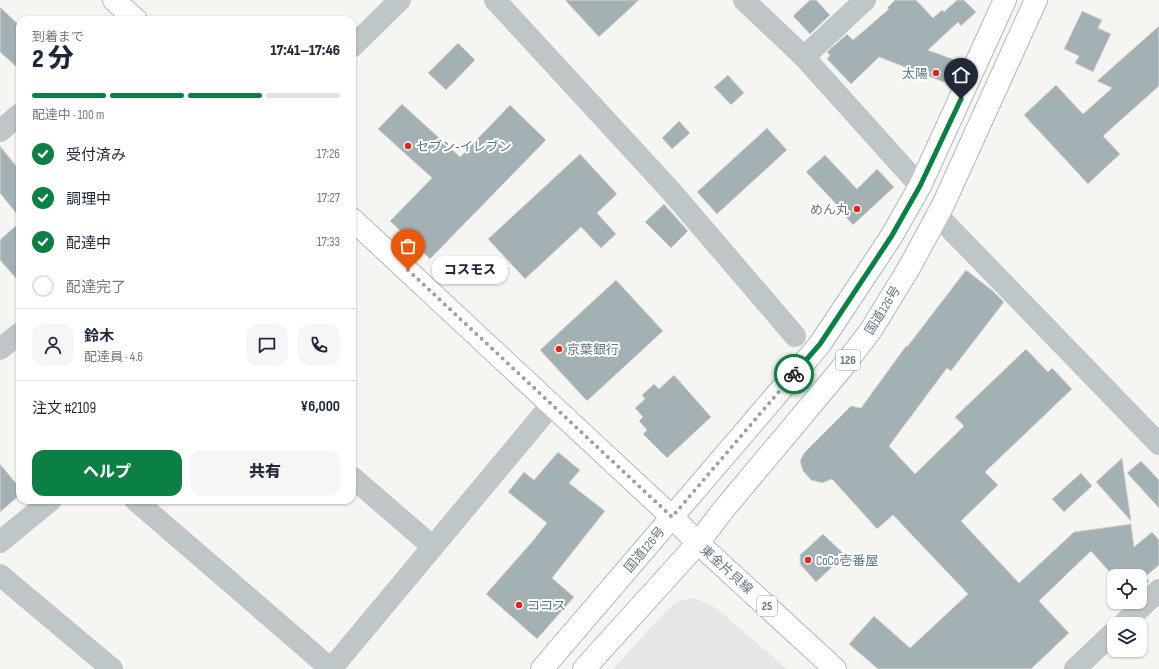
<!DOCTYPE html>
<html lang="ja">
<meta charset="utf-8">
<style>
:root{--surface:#fff;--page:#f6f6f7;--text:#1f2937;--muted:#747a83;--line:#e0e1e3;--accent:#0b8043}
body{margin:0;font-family:"Sofia Sans Condensed","Noto Sans JP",sans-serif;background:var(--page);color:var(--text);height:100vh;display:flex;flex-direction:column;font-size:15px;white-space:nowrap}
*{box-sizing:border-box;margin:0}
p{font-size:13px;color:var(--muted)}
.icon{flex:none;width:22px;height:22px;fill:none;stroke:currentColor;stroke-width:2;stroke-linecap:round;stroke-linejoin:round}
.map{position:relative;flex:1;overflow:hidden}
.sheet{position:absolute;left:16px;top:16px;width:340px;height:488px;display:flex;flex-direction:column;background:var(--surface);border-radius:12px;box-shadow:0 1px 3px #0004}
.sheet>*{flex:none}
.buttons{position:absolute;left:1107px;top:569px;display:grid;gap:8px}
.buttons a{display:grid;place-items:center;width:40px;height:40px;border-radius:8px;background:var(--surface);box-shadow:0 1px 3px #0004;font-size:20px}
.pin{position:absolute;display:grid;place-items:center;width:34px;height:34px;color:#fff;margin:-41px -17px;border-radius:50% 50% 50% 0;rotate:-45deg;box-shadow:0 0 4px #0007}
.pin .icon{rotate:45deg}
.courier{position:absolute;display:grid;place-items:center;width:40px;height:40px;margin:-20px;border:3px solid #0b8043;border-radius:50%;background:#fff;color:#222;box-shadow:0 1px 5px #0007}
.bubble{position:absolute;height:28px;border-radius:12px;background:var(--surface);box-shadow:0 1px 3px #0004;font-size:13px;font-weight:800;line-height:28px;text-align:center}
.head em{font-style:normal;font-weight:800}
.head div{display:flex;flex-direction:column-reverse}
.head{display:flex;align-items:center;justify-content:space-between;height:68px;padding:0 16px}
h1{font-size:26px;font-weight:800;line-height:30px}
.bar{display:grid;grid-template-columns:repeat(4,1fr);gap:6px 4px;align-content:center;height:48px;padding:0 16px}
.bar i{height:5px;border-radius:3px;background:var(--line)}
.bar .on{background:var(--accent)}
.bar p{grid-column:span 4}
.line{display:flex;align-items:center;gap:10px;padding:0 16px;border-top:1px solid var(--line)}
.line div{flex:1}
.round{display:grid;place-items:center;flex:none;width:42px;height:42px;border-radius:12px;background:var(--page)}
ol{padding:0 16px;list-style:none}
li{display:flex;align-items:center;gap:12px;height:44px}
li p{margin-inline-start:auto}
li .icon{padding:4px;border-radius:50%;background:var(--accent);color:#fff;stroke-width:4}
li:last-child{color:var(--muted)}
li i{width:22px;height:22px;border:2px solid var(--line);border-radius:50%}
.cta{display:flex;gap:8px;margin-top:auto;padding:8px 16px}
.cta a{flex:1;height:46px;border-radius:12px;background:var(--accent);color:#fff;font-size:16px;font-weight:800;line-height:46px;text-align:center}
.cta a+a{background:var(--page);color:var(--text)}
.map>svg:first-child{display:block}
.built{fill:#e6e6e5}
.building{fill:#a4b1b4;stroke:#d7d6d4}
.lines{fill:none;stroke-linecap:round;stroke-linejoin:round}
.major-casing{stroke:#b3b9bc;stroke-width:24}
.highway-casing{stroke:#b2b8ba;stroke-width:24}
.minor{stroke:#bfc6c8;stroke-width:22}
.major{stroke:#fff;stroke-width:22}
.highway{stroke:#fff;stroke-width:22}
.done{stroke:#93a3a6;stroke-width:4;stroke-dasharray:0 7.2}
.route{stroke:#0b8043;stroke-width:5}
.poi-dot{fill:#ed201a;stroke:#fff;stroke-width:1.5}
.labels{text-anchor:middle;stroke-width:4;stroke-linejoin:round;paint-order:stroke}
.shield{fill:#fff;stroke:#8ea0a5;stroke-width:1}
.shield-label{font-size:12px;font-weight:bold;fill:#5e777e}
.poi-label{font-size:13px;fill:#5e777e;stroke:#fff;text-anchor:start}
.street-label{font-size:13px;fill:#5e777e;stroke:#fff}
</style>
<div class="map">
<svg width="1159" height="669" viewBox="0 0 1159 669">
<rect width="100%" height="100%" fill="#f5f5f1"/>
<!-- built -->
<path class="built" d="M691,598L701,601L716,608L787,669H613L664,613L676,602Z"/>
<!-- building -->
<path class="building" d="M565,0H639L599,37Z
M810,0H816L830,15L810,34L793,16Z
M895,0H916L933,18L942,10L944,12L957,0H964L976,12L961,26L958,22L928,50L955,60L946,83L879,57L851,84L827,59L830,55L827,52L847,34L853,40L889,9L887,8Z
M0,7L20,26V70L0,52Z
M1082,11L1102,20L1098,28L1111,34L1093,72L1075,63L1079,56L1064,49Z
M1159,26V86L1103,136L1120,154L1088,184L1024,115L1056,85L1083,114L1112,88L1097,81Z
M458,43L475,60L446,90L428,73Z
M728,75L744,93L731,105L714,87Z
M402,104L460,157L510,105L546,140L430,259L390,221L432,178L378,129Z
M679,121L690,133L672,149L662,138Z
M767,128L787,150L717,214L697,192Z
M0,146L20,171V218L0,193Z
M580,154L617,194L597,213L616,234L601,248L581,227L525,279L488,239Z
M825,155L857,189L877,169L894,187L853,225L837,207L838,206L806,172Z
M664,204L688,231L671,248L645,222Z
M20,222V283L0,260V240Z
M966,270L993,291L1004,302L951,371L947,368L889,446L915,474L964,426L955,417L1026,349L1048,372L1052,368L1072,389L985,472L998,485L961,521L1019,583L1074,532L1131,524L1134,547L1152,532L1159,540V565L1145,577L1149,581L1140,589V576H1114V577L1091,551L1039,601L1069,633L1031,669H878L849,644L874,616L910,648L968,594L893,515L877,529L832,479L822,483L811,480L803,471L800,461L804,453L851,406L861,408L906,346L907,347Z
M616,280L663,331L587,401L540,350Z
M674,375L711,417L667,458L643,434L647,430L639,421L643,417L635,408L645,399L642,395L654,384L659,389Z
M558,452L580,470L569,483L605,511L552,578L574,597L537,639L486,594L531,543L547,523L508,492L524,472L534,480Z
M1122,458L1131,521L1096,482Z
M1141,461L1159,480V508L1127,473Z
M0,464L20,488V495L0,512Z
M1081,473L1092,486L1064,512L1052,499Z
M823,534L845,555L816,582L800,564V555Z"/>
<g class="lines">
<!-- major casing -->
<g class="major-casing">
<path id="major" d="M114,0L136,20
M352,219L672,517L698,543L835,669"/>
</g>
<!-- highway casing -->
<g class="highway-casing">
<path id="highway" d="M542,669L820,344L891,237L920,186L1005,0
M584,669L698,543L724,509L842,368L871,330L909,268L943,205L1036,0"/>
</g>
<!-- minor -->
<path class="minor" d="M495,0L670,190L795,336
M744,0L804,57L920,186
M352,47L400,0
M804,57L865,0
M0,131L20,114
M937,215L1159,444
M0,349L20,333
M352,477L433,547
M135,500L331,669
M0,542L51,500
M0,575L112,669
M1123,624L1159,590
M331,669L552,404
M1075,669L1114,632"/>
<!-- major -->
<use href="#major" class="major"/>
<!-- highway -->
<use href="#highway" class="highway"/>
</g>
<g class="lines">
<!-- done -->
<path class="done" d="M408,270L672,517L794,374"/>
<!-- route -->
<path class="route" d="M794,374L820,344L891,237L920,186L961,99"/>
</g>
<!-- markers -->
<g class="poi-dot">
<circle cx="936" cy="73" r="4"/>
<circle cx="408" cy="146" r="4"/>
<circle cx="857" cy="209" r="4"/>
<circle cx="559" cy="349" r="4"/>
<circle cx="808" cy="560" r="4"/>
<circle cx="519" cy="605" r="4"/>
</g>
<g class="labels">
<!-- shield labels -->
<g class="shield">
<rect x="836" y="350" width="24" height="20" rx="3"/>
<rect x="757" y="596" width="20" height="20" rx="3"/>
</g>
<g class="shield-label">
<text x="848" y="364">126</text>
<text x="767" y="610">25</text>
</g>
<!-- poi labels -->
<g class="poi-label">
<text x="928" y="78" text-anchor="end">太陽</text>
<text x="416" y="151">セブン-イレブン</text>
<text x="849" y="214" text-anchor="end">めん丸</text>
<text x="567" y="354">京葉銀行</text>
<text x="816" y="565">CoCo壱番屋</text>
<text x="527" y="610">ココス</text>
</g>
<!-- street labels -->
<g class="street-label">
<text transform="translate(882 310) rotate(-58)" y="5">国道126号</text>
<text transform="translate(644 549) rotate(-50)" y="5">国道126号</text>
<text transform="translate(727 569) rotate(42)" y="5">東金片貝線</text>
</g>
</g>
</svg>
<div class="buttons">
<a><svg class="icon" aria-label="locate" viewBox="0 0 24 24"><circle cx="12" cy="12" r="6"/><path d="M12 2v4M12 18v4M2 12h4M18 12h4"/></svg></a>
<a><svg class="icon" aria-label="layers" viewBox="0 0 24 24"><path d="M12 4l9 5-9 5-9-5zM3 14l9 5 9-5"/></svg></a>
</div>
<div class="pin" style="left:408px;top:270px;background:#ea580c"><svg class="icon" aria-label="bag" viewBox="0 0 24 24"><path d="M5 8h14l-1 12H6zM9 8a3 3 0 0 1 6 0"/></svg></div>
<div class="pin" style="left:961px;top:99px;background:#1f2937"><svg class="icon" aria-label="home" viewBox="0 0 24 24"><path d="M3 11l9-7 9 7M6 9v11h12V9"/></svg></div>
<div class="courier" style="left:794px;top:374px"><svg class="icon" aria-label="bike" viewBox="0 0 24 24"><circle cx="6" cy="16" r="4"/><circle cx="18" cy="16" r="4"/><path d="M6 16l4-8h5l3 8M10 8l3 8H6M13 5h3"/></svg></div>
<div class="bubble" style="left:432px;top:256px;width:76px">コスモス</div>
<section class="sheet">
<div class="head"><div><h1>2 分</h1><p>到着まで</p></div><em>17:41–17:46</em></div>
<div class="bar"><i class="on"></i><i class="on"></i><i class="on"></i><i></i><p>配達中 · 100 m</p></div>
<ol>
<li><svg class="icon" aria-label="check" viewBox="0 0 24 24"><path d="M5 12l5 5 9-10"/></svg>受付済み<p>17:26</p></li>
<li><svg class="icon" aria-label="check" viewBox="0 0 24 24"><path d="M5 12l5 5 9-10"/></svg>調理中<p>17:27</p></li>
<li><svg class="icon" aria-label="check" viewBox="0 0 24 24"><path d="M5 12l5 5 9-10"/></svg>配達中<p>17:33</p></li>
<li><i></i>配達完了</li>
</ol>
<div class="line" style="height:72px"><a class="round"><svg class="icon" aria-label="person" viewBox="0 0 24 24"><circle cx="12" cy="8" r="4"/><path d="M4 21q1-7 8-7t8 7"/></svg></a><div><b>鈴木</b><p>配達員 · 4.6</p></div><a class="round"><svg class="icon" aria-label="chat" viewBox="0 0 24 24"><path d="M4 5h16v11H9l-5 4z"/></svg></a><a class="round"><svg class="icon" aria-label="phone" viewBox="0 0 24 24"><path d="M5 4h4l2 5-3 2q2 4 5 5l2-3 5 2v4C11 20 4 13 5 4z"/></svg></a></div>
<div class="line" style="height:52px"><div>注文 #2109</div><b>¥6,000</b></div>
<div class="cta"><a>ヘルプ</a><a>共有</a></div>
</section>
</div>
